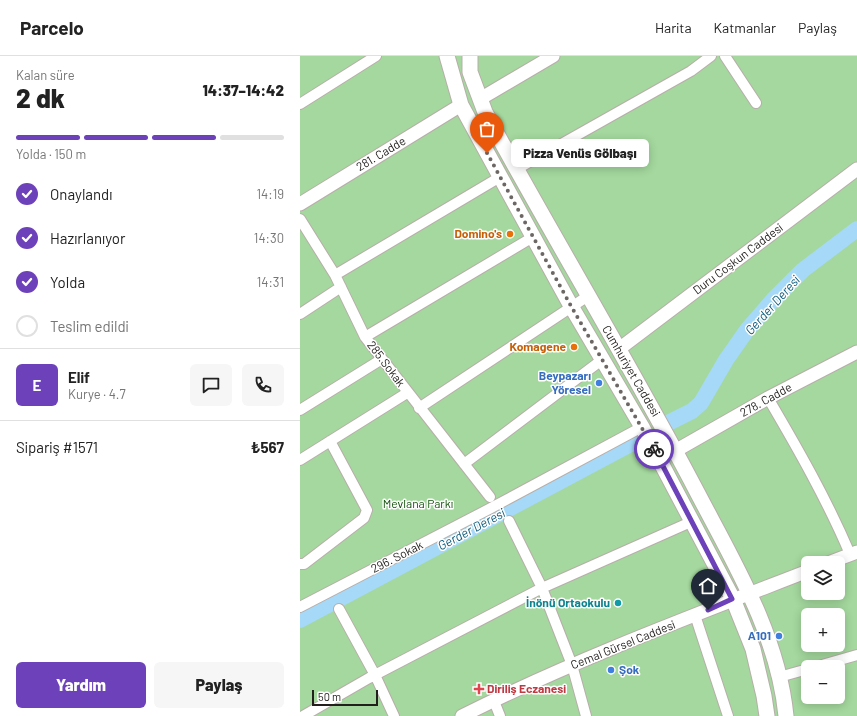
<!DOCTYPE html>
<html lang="tr">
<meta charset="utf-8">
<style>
:root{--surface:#fff;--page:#f6f6f6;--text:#222;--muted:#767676;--line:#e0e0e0;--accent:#6c41b9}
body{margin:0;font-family:Barlow,sans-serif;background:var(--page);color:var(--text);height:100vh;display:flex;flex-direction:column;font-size:15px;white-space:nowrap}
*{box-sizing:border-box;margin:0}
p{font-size:13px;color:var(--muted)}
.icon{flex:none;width:22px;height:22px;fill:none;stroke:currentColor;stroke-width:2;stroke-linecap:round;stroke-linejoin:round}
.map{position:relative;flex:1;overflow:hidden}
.panel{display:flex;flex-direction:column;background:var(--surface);width:300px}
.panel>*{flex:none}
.fabs{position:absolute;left:501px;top:500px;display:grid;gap:8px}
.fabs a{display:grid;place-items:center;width:44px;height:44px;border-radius:6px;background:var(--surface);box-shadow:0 2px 10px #0003;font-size:20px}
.scale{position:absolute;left:12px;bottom:10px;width:66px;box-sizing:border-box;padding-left:4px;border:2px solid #221f1d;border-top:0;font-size:11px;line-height:14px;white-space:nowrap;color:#221f1d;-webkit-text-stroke:3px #fff;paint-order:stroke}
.pin{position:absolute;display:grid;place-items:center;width:34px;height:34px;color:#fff;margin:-41px -17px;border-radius:50% 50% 50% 0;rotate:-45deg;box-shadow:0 0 4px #0007}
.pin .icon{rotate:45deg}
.courier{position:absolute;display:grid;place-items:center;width:40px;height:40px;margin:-20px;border:3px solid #6c41b9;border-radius:50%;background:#fff;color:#222;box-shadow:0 1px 5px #0007}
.bubble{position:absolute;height:28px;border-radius:6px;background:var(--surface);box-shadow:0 2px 10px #0003;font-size:13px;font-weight:800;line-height:28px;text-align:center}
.summary em{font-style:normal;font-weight:800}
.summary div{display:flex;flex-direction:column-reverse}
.summary{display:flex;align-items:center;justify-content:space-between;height:68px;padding:0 16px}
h1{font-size:26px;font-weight:800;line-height:30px}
.bar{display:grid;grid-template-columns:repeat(4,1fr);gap:6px 4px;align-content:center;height:48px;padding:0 16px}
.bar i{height:5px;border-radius:3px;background:var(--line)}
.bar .active{background:var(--accent)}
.bar p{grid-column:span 4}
.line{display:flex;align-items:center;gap:10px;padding:0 16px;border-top:1px solid var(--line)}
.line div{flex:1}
.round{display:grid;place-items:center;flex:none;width:42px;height:42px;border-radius:6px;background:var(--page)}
ol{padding:0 16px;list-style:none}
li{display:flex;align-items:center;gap:12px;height:44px}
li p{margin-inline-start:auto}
li .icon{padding:4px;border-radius:50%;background:var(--accent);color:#fff;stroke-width:4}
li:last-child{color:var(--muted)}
li i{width:22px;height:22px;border:2px solid var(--line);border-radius:50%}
.primary-button{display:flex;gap:8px;margin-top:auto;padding:8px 16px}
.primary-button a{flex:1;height:46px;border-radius:6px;background:var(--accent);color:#fff;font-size:16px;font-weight:800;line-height:46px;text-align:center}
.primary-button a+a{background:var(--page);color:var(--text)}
header{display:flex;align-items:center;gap:24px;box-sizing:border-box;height:56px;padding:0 20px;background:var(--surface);border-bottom:1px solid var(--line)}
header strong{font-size:19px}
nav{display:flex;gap:22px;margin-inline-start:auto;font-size:14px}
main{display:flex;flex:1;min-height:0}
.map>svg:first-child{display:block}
.green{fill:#a4d89e;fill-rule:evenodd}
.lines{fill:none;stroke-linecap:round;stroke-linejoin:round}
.river{stroke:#a5d9f7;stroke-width:16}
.minor-casing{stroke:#b7aea9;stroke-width:12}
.tertiary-casing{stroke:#b7aea9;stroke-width:15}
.secondary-casing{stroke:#b7aea9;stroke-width:17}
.minor{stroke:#fff;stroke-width:10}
.tertiary{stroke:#fff;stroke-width:13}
.secondary{stroke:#fff;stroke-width:15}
.done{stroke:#6c6764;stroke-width:4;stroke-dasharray:0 7.2}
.route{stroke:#6c41b9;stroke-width:5}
.food-dot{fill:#e8710a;stroke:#fff;stroke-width:1.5}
.shop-dot{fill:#3f7fe0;stroke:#fff;stroke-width:1.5}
.culture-dot{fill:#0f9aa8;stroke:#fff;stroke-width:1.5}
.health-dot{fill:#e0444e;stroke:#fff;stroke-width:1.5}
.labels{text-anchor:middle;stroke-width:3;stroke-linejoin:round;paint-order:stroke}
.street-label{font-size:12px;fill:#221f1d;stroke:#fff}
.food-label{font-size:12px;font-weight:bold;fill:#c56008;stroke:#fff;text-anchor:end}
.shop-label{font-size:12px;font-weight:bold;fill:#366cbe;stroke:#fff;text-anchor:end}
.park-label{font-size:12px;fill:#13500c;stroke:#fff}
.culture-label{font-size:12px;font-weight:bold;fill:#0d838f;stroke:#fff;text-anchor:end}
.health-label{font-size:12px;font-weight:bold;fill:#be3a42;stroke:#fff;text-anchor:start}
.water-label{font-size:13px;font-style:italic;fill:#105c7c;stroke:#fff}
</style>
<header>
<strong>Parcelo</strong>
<nav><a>Harita</a><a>Katmanlar</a><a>Paylaş</a></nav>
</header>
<main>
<section class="panel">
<div class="summary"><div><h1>2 dk</h1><p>Kalan süre</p></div><em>14:37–14:42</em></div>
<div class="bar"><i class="active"></i><i class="active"></i><i class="active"></i><i></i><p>Yolda · 150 m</p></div>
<ol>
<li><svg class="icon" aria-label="check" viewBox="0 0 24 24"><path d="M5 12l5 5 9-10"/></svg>Onaylandı<p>14:19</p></li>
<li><svg class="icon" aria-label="check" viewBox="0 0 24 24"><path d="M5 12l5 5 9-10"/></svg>Hazırlanıyor<p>14:30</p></li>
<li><svg class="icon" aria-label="check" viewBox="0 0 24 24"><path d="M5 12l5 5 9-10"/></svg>Yolda<p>14:31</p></li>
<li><i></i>Teslim edildi</li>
</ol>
<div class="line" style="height:72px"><b class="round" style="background:var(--accent);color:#fff">E</b><div><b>Elif</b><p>Kurye · 4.7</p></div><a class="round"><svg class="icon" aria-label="chat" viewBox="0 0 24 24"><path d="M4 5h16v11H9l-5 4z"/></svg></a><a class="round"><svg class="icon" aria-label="phone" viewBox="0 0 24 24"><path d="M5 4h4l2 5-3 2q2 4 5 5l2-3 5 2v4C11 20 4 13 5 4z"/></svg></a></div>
<div class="line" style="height:52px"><div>Sipariş #1571</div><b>₺567</b></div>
<div class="primary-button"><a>Yardım</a><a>Paylaş</a></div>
</section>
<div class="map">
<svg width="557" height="660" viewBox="0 0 557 660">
<rect width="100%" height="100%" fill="#f5ece7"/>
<!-- green -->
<path class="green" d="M0,0H557V660H0ZM508,507H538V537H508ZM508,559H538V589H508ZM508,611H538V641H508Z"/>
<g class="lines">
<!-- river -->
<path class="river" d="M366,368L392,355L401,347L426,304L447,274L473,244L503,214L557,173
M0,564L342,382"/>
<!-- minor casing -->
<g class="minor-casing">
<path id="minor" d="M425,0L456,47
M0,48L76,0
M217,113L391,15L411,0
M0,163L35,219L65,281L190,441
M35,219L200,121
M0,258L41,231
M65,281L233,181
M468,342C498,393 527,444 550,498
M119,352L288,240
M0,354L82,303
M0,404L107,337
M164,408L303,303
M209,465L242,532L272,609L286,660
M0,508H4L64,462L67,454L30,385
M0,551L191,452L342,371
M39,553L75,619L94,660
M395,559L428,660
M515,611L557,599
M479,621L508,613
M194,645L200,660
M3,660L69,622L242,532L393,465"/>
</g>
<!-- tertiary casing -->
<g class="tertiary-casing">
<path id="tertiary" d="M180,43L253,0
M0,148L161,49
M319,293L557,113
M375,395L468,342L557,296
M528,507L557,496
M162,660C274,604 392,560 508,515"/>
</g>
<!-- secondary casing -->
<g class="secondary-casing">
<path id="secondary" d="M147,0L161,49L271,250L342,371L433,543L453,593L464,640L467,660
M170,0V16L185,56C254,183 329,306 396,434C433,505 478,578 486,660"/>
</g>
<!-- minor -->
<use href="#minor" class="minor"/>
<!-- tertiary -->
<use href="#tertiary" class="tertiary"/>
<!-- secondary -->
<use href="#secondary" class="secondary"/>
</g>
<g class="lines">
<!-- done -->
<path class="done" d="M187,97L271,250L354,393"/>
<!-- route -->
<path class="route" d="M354,393L432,543L408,554"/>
</g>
<!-- markers -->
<g class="food-dot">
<circle cx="210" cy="178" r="4"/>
<circle cx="274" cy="291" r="4"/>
</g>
<g class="shop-dot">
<circle cx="299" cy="327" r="4"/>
<circle cx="479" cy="580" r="4"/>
<circle cx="311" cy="614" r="4"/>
</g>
<circle class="culture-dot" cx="318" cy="547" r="4"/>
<path class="health-dot" d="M177 627h4v4h4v4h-4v4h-4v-4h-4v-4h4z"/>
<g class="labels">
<!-- street labels -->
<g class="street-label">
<text transform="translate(81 98) rotate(-31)" y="4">281. Cadde</text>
<text transform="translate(438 203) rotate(-37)" y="4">Duru Coşkun Caddesi</text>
<text transform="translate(86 308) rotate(53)" y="4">285.Sokak</text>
<text transform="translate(331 315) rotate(60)" y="4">Cumhuriyet Caddesi</text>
<text transform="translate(466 344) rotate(-29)" y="4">278. Cadde</text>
<text transform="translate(97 501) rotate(-27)" y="4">296. Sokak</text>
<text transform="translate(323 589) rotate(-22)" y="4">Cemal Gürsel Caddesi</text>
</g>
<!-- food labels -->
<g class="food-label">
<text x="202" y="182">Domino's</text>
<text x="266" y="295">Komagene</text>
</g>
<!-- shop labels -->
<g class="shop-label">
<text x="291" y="324">Beypazarı<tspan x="291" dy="14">Yöresel</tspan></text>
<text x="471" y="584">A101</text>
<text x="319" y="618" text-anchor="start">Şok</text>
</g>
<!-- park labels -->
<g class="park-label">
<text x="118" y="452">Mevlana Parkı</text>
</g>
<!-- culture labels -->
<g class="culture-label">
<text x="310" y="551">İnönü Ortaokulu</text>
</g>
<!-- health labels -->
<g class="health-label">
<text x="187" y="637">Diriliş Eczanesi</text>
</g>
<!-- water labels -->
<g class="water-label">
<text transform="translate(472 249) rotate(-48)" y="5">Gerder Deresi</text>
<text transform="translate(171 473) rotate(-28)" y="5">Gerder Deresi</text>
</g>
</g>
</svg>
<div class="fabs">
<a><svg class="icon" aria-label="layers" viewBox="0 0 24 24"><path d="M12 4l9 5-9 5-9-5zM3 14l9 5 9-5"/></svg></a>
<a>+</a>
<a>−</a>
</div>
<div class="scale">50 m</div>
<div class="pin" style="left:187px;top:97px;background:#ea580c"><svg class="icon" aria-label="bag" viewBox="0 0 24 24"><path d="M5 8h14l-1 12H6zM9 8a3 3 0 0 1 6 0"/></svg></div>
<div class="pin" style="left:408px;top:554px;background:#1f2937"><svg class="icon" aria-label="home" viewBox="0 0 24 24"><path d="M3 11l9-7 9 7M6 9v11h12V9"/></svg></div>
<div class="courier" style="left:354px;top:393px"><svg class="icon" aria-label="bike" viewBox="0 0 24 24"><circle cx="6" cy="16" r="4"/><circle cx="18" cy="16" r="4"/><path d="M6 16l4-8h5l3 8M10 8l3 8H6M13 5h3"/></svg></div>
<div class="bubble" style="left:211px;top:83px;width:138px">Pizza Venüs Gölbaşı</div>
</div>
</main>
